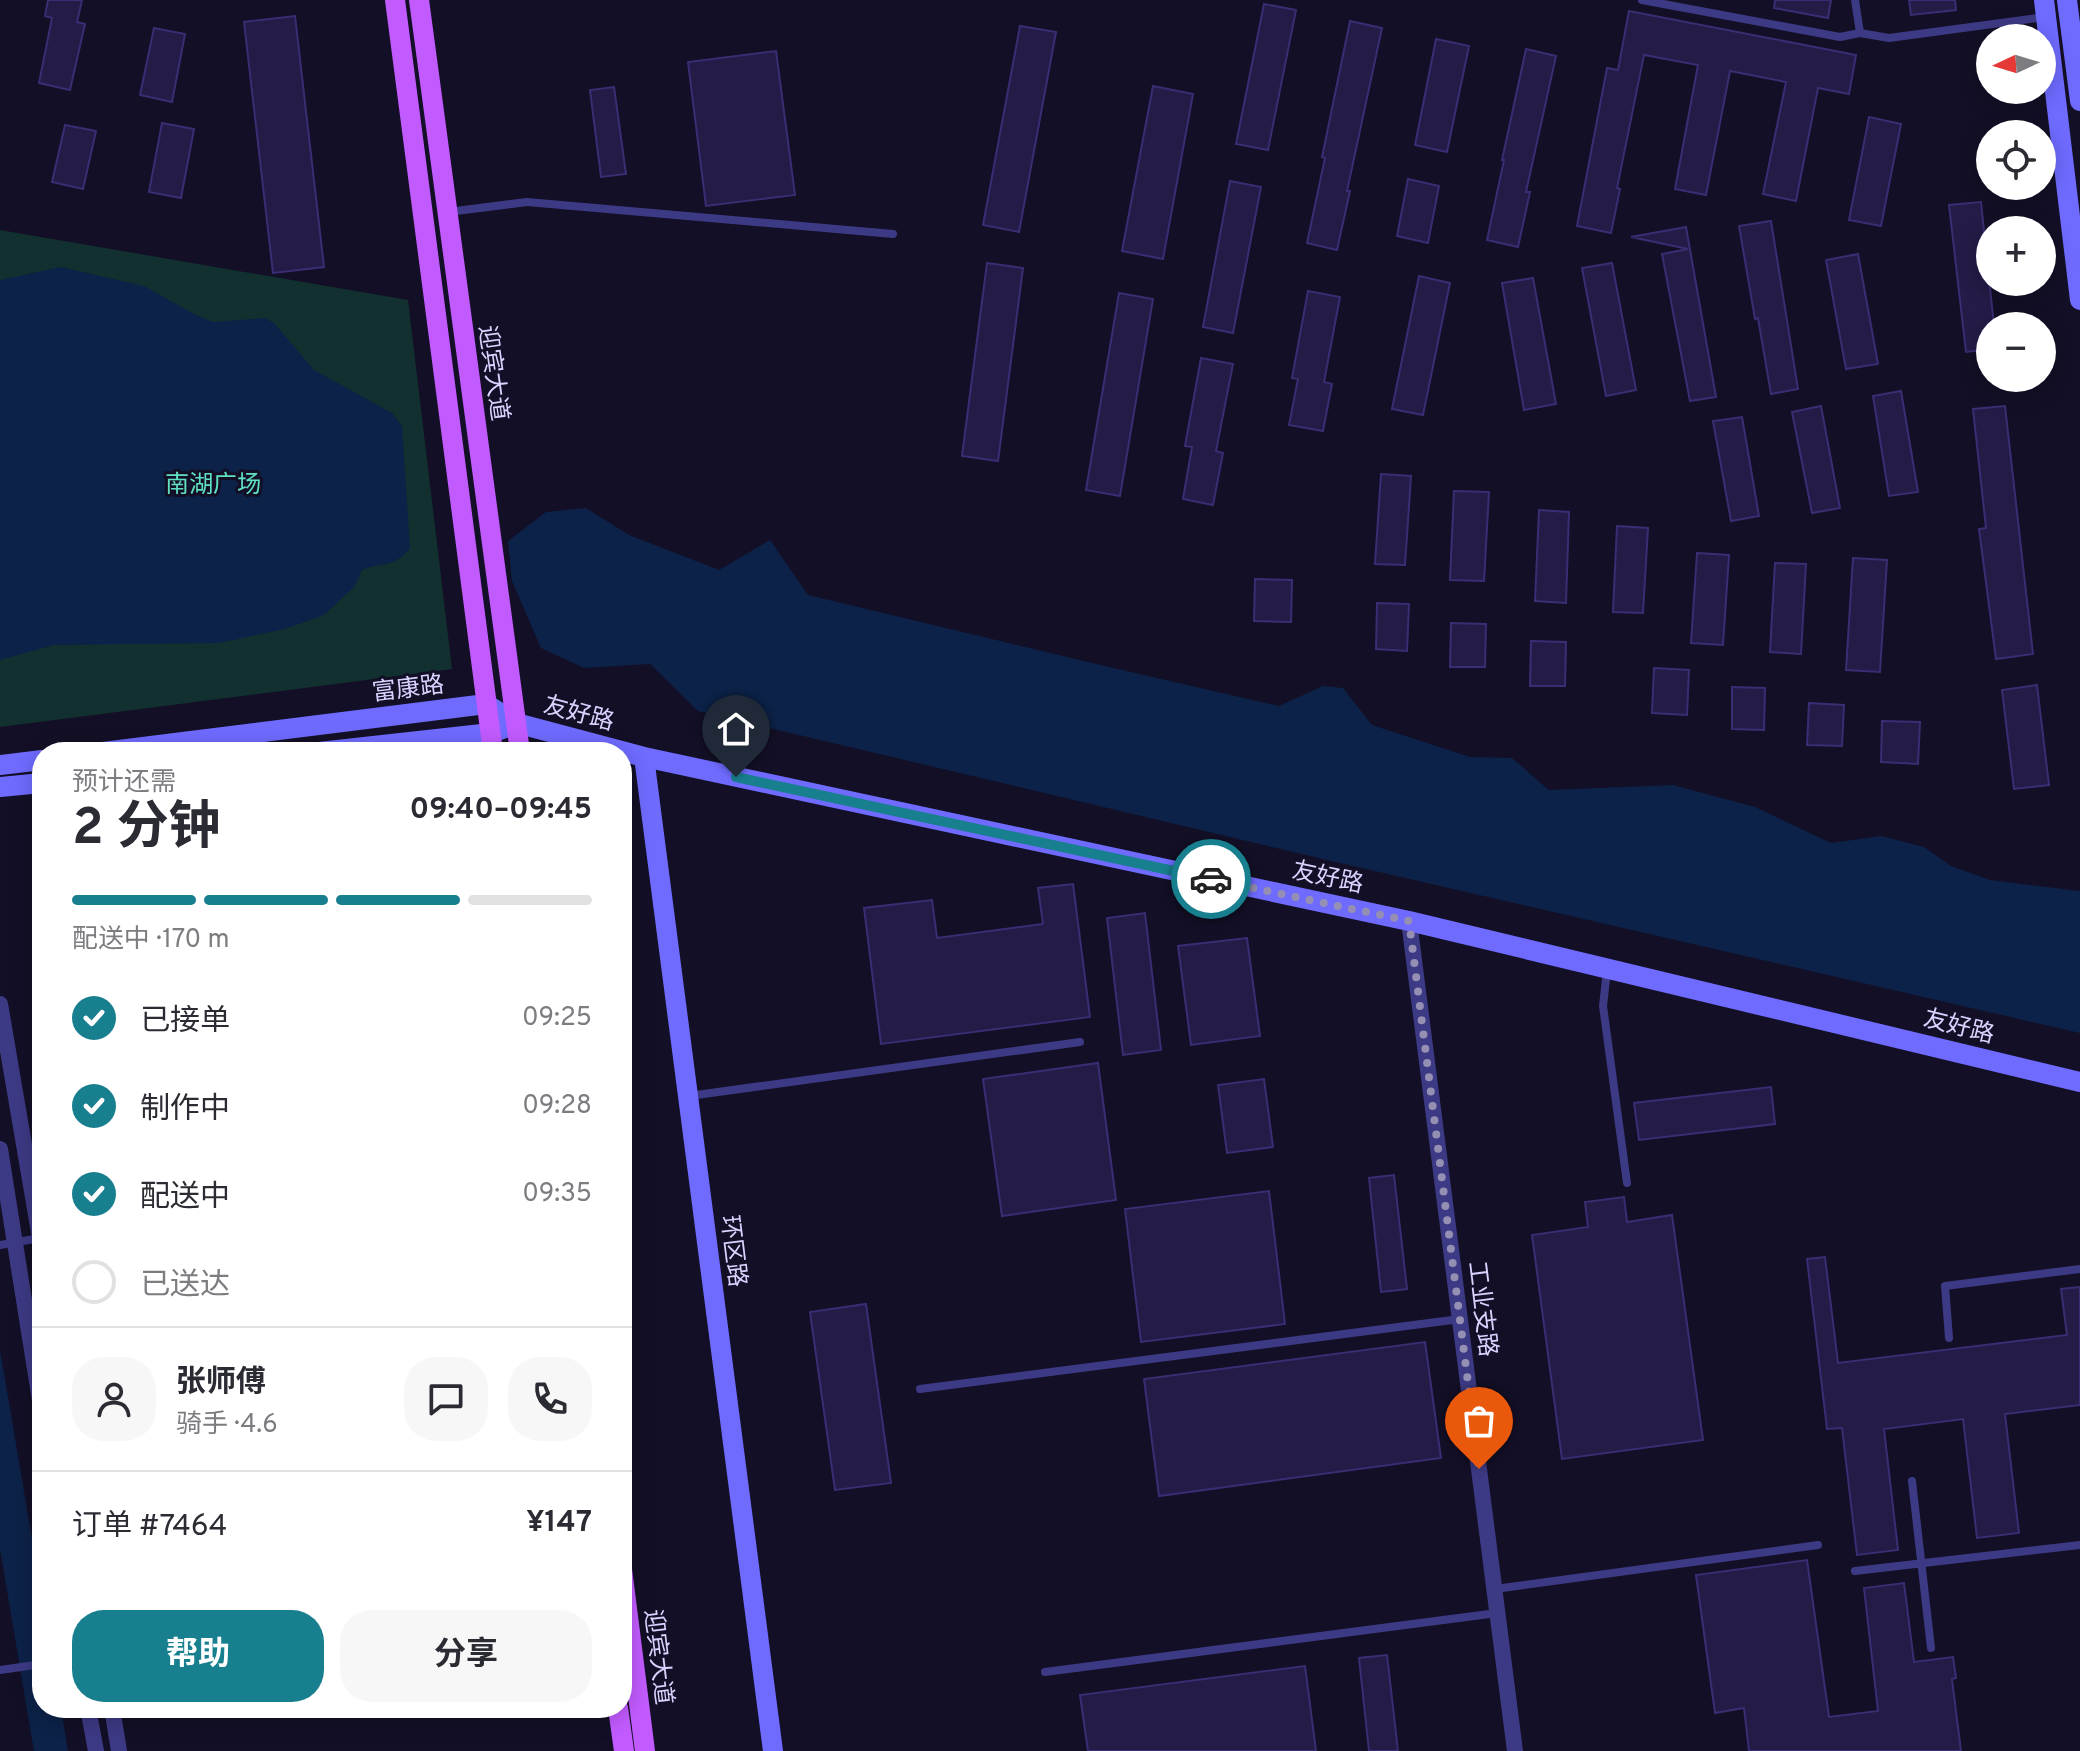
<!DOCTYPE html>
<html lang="zh">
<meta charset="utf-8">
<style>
:root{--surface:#fff;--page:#f7f7f7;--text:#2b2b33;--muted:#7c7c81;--line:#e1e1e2;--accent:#187f8f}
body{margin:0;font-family:Overpass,"Noto Sans SC",sans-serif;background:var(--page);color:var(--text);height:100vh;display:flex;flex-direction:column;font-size:30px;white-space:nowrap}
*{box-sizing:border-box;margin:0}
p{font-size:26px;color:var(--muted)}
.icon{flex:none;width:44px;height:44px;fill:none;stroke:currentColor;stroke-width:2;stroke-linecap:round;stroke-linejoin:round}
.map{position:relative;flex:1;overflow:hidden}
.panel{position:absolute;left:32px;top:742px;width:600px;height:976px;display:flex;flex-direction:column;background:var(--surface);border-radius:32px;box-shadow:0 4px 20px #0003}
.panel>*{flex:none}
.needle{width:52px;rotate:266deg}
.buttons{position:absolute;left:1976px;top:24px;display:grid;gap:16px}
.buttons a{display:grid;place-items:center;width:80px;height:80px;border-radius:50%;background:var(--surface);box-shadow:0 4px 20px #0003;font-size:40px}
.pin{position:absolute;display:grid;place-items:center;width:68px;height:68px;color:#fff;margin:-82px -34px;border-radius:50% 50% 50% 0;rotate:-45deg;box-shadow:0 0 8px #0007}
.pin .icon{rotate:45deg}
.courier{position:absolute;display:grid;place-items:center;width:80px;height:80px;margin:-40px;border:6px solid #187f8f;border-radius:50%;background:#fff;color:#222;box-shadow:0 2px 10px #0007}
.summary em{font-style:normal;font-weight:700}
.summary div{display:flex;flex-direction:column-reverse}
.summary{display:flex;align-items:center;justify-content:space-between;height:136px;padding:0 40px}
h1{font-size:52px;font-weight:700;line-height:60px}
.bar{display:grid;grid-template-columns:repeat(4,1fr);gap:12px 8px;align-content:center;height:96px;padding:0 40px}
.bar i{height:10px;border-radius:6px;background:var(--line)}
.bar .selected{background:var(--accent)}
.bar p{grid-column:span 4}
.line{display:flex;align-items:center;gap:20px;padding:0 40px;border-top:2px solid var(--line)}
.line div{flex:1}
.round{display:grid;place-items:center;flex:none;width:84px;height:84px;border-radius:32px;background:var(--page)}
ol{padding:0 40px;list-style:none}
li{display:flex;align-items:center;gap:24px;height:88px}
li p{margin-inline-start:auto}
li .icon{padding:8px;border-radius:50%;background:var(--accent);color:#fff;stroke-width:4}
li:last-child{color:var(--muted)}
li i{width:44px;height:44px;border:4px solid var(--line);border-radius:50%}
.primary-button{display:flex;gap:16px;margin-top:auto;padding:16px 40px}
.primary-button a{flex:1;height:92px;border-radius:32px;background:var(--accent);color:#fff;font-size:32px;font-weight:700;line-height:92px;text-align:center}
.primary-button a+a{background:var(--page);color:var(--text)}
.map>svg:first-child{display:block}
.green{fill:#12302f}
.water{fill:#0c2248}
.building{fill:#241b47;stroke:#3b2d73;stroke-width:2}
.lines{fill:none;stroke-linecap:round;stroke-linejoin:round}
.lane{stroke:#3d3a85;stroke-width:8}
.street{stroke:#3d3a85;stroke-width:16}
.secondary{stroke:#6f6bff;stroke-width:20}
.primary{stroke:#c25bff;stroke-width:20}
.done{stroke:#948fb3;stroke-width:8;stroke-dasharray:0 14.4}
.route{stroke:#187f8f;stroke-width:10}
.labels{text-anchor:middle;stroke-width:6;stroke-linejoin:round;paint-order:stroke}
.street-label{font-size:24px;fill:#d9d4ff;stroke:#130f26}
.park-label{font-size:24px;fill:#5fe0c0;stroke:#130f26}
</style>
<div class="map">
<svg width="2080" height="1751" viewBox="0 0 2080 1751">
<rect width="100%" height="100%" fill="#130f26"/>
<!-- green -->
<path class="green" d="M0,230L408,300L452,669L0,727Z"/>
<!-- water -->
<path class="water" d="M61,267L144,286L194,314L213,322L265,318L274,323L314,370L392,413L402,426L410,548C393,569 385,561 362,570L355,586L324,615L285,629L219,643L54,645L0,660V280Z
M586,508L629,535L719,570L770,540L808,595L1109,667L1279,706L1323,686L1343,688L1372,725L1470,757L1512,758L1549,790L1673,785L1755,807L1831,843L1881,836L1924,847L1951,866L1990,880L2080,891V1033L1327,860L698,711L650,664L584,668L541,648L512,581L508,541L546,512Z
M0,1350L42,1597V1708H61L68,1751H34L0,1549Z"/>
<!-- building -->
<path class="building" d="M48,0H82L77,22L85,24L70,90L39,83L52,18L45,16Z
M1775,0H1831L1828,18L1774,8Z
M1909,0H1955L1956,10L1911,15Z
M1264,4L1296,10L1268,150L1236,144Z
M1629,11L1856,55L1849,94L1818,88L1796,201L1763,194L1786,82L1730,71L1706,195L1675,189L1698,65L1644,55L1617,188L1620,189L1611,233L1577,226L1607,68L1618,70Z
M295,16L324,267L273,273L244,22Z
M1350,21L1382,28L1347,191H1350L1337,250L1307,243L1325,158L1322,157Z
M1020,26L1056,32L1019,232L983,225Z
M154,28L185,34L172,102L140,95Z
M1436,39L1469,46L1447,152L1415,145Z
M1526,49L1556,56L1526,192H1530L1518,247L1487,240L1504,160H1502Z
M776,51L795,195L706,206L688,62Z
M1153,86L1193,94L1163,259L1122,251Z
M614,87L626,174L601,177L590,90Z
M1869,117L1901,124L1881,226L1849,220Z
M162,123L194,129L181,198L149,192Z
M65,125L96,131L83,189L52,182Z
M1408,179L1439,186L1428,243L1397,236Z
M1230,181L1261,187L1233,333L1203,327Z
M1981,202L1994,326H1990V349L1966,352L1949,205Z
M1771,221L1798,389L1771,394L1758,318L1755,319L1739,226Z
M1686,227L1716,397L1690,401L1662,254L1688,249L1631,237Z
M1858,254L1878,364L1846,369L1826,260Z
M987,263L1023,268L998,461L962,456Z
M1612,263L1636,390L1606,396L1582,268Z
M1419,276L1450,283L1423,415L1392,409Z
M1533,278L1556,404L1524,410L1502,283Z
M1308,291L1340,297L1324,382L1332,384L1323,431L1289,425L1298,379L1292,378Z
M1119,293L1153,299L1120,496L1086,490Z
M1201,358L1233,364L1216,451L1223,453L1213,505L1183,499L1192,447L1185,446Z
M1901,391L1918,492L1889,496L1873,396Z
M1821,406L1840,508L1812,513L1792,412Z
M2005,406L2033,654L1996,659L1979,529L1986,528L1973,409Z
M1742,417L1759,516L1731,521L1713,421Z
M1381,474L1411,476L1405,565L1375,564Z
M1454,491L1489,492L1484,581L1450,580Z
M1539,510L1569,512L1566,603L1535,601Z
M1617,526L1648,528L1643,613L1613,612Z
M1697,553L1729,555L1723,645L1691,643Z
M1853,558L1887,560L1880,672L1846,670Z
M1775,563L1806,564L1801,654L1770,652Z
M1255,579L1292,580L1291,622L1254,621Z
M1377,603L1409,604L1407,651L1376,649Z
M1451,623L1486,624L1485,667H1450Z
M1531,641L1566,642L1565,686H1530Z
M1654,668L1689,670L1687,715L1652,713Z
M2037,685L2049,785L2014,789L2002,690Z
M1732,687L1765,688L1764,730L1732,729Z
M1809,703L1844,705L1842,746L1807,745Z
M1882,721L1920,722L1918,764L1881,762Z
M1073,884L1090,1017L881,1044L864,908L932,900L937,938L1043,924L1038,888Z
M1145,913L1161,1050L1123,1055L1107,918Z
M1247,938L1260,1036L1191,1045L1178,946Z
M1098,1063L1116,1200L1002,1216L983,1079Z
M1264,1079L1273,1147L1227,1153L1218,1085Z
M1771,1087L1775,1124L1639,1140L1634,1103Z
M1394,1175L1407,1289L1381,1292L1369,1178Z
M1269,1191L1285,1324L1141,1342L1125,1209Z
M1624,1197L1627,1222L1672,1215L1703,1440L1562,1459L1532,1235L1588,1227L1585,1202Z
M1825,1257L1838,1363L2067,1335L2061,1289L2080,1287V1405L2005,1414L2019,1533L1977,1538L1963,1419L1884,1429L1898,1550L1857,1555L1842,1428L1827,1429L1807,1259Z
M866,1304L891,1483L835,1490L810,1312Z
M1425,1342L1441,1458L1159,1496L1144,1379Z
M1807,1560L1829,1717L1878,1711L1864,1588L1904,1583L1914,1662L1953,1657L1956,1678L1952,1679L1961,1751H1749L1744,1708L1715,1713L1696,1575Z
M1387,1655L1398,1751H1369L1359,1658Z
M1305,1666L1316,1751H1088L1080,1695Z"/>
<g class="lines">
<!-- lane -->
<path class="lane" d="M1642,0L1840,37L1860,33L1889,38L2045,17
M1855,0L1860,33
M448,212L527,202L893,234
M1607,970L1603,1006L1627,1183
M689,1096L1080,1042
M0,1245L40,1238
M1949,1338L1945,1286L2080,1269
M920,1389L1460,1319
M1912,1481L1931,1648
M1855,1571L2080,1545
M1495,1589L1818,1545
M0,1670L42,1664
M1045,1672L1497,1613"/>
<!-- street -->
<path class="street" d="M1409,921L1515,1751
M0,1004L42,1250
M0,1149L42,1413
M88,1708L96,1751
M112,1708L119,1751"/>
<!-- secondary -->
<path class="secondary" d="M2044,0L2080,300
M2067,0L2080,101
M103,752L486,704L516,723L644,757L1409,921L2080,1082
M319,752L491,733L505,728
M644,757L773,1751
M0,765L42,760
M0,787L42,783"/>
<!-- primary -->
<path class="primary" d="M395,0L493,752
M419,0L520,752
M622,1569L645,1751
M618,1708L624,1751"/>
</g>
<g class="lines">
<!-- done -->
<path class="done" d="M1211,879L1409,921L1479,1469"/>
<!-- route -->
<path class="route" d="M736,777L1211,879"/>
</g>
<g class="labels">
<!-- street labels -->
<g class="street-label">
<text transform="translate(494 373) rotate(82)" y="8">迎宾大道</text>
<text transform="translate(408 688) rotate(-7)" y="8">富康路</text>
<text transform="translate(579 713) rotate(15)" y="8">友好路</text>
<text transform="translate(1328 877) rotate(12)" y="8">友好路</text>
<text transform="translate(1959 1026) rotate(14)" y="8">友好路</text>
<text transform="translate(734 1251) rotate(83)" y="8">环区路</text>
<text transform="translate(1483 1309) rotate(83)" y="8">工业支路</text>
<text transform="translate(659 1657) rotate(83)" y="8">迎宾大道</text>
</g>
<!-- park labels -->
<g class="park-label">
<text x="213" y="492">南湖广场</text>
</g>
</g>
</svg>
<div class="buttons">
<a><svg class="needle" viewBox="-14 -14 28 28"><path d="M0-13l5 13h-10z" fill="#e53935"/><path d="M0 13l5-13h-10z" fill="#7c7c81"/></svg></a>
<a><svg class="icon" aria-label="locate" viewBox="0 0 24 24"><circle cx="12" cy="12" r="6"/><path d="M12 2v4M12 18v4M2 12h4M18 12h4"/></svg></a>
<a>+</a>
<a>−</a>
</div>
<div class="pin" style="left:1479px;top:1469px;background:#ea580c"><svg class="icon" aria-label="bag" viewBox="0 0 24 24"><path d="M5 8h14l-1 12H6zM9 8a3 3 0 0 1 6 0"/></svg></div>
<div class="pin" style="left:736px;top:777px;background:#1f2937"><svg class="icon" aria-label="home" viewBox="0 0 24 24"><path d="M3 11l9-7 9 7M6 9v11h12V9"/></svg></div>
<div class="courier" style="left:1211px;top:879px"><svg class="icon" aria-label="car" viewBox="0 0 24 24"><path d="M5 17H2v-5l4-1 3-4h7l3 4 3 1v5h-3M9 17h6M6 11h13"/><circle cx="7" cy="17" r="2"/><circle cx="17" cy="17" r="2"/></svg></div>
<section class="panel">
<div class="summary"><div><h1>2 分钟</h1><p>预计还需</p></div><em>09:40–09:45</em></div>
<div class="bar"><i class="selected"></i><i class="selected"></i><i class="selected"></i><i></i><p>配送中 · 170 m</p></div>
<ol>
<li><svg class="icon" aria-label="check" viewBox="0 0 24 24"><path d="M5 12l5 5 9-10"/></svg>已接单<p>09:25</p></li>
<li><svg class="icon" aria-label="check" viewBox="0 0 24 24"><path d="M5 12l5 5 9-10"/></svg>制作中<p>09:28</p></li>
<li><svg class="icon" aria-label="check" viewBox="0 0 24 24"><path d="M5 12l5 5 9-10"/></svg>配送中<p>09:35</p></li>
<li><i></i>已送达</li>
</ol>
<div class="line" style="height:144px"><a class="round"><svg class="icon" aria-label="person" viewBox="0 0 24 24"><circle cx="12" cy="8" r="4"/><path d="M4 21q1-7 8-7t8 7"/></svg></a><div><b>张师傅</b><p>骑手 · 4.6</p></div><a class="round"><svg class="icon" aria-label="chat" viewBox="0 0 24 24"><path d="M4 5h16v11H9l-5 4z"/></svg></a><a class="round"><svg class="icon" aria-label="phone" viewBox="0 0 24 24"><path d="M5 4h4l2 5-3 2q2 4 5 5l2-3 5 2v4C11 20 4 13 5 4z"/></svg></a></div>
<div class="line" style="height:104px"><div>订单 #7464</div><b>¥147</b></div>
<div class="primary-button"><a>帮助</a><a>分享</a></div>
</section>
</div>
